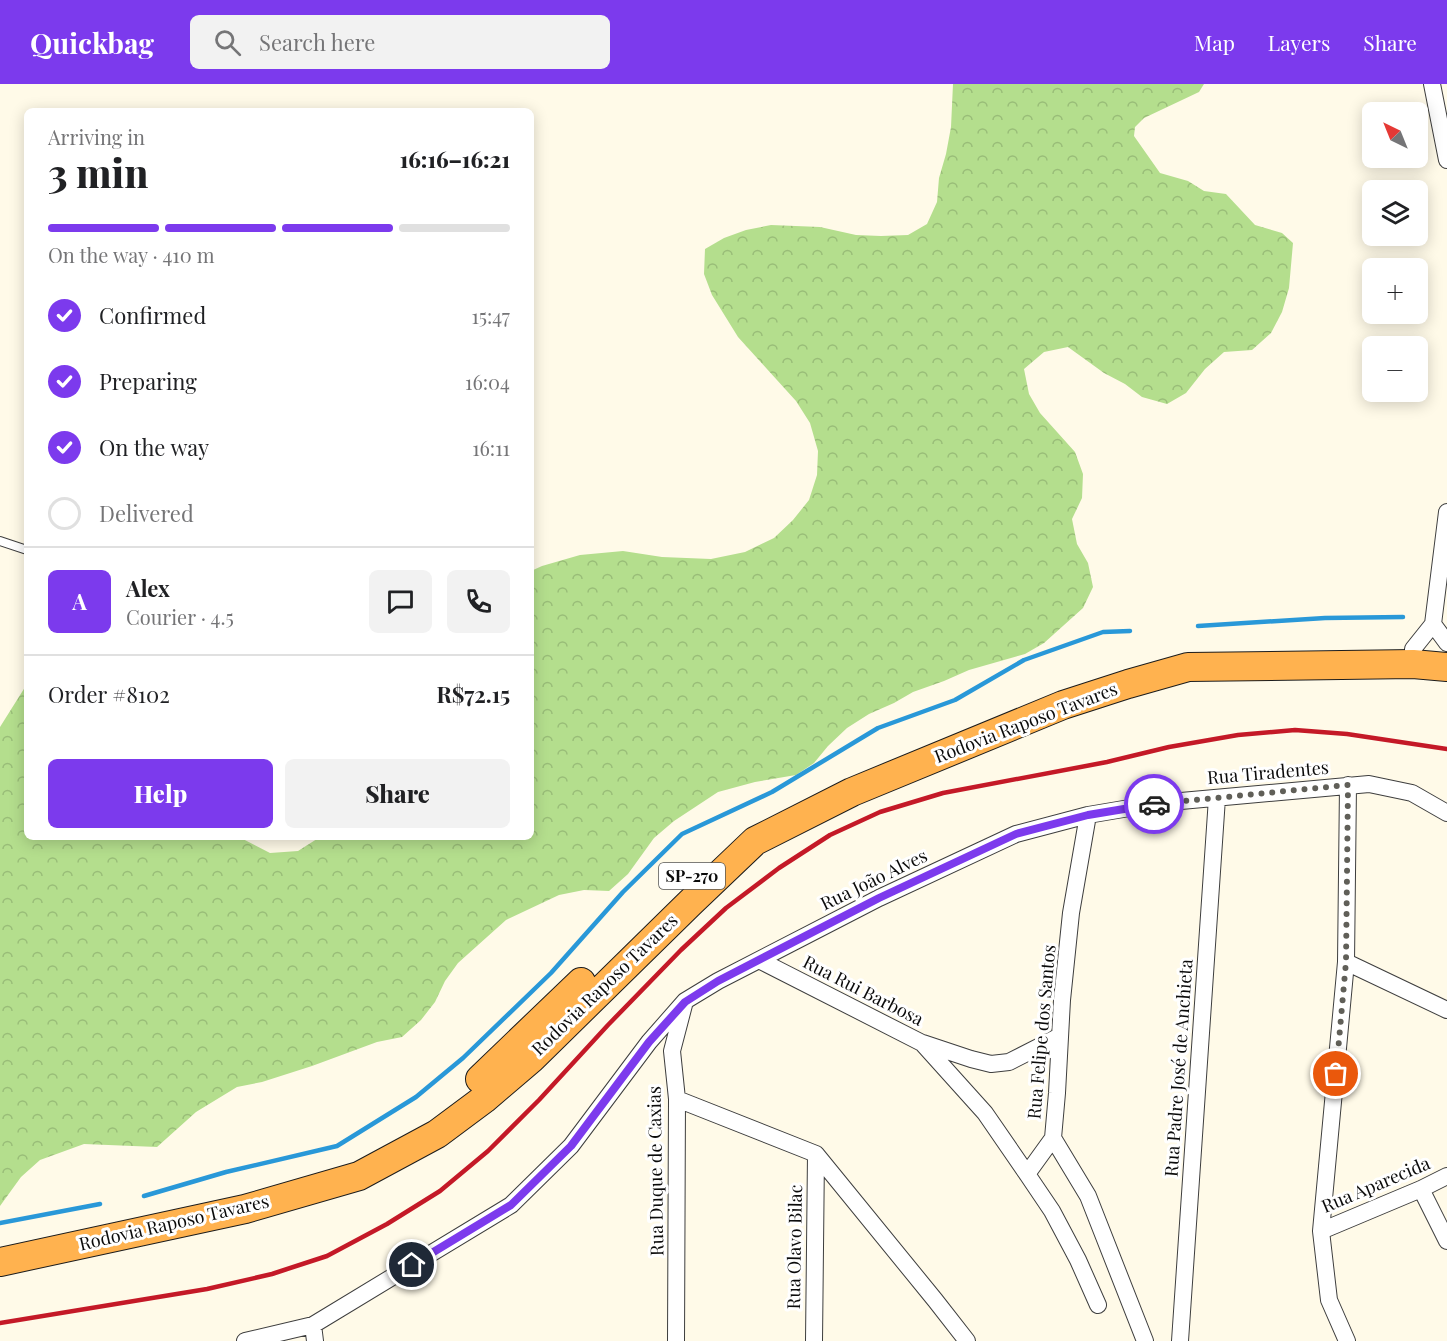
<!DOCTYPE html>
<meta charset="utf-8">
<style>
:root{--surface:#fff;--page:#f2f2f2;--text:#202124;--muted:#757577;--line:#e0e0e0;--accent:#7c3aed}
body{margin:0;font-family:"Playfair Display",serif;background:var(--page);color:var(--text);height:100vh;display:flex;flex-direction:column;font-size:22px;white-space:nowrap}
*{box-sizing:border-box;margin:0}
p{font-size:20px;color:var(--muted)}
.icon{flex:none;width:33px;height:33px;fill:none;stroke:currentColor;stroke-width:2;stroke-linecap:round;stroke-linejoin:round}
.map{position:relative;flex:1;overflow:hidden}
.side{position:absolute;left:24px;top:24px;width:510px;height:732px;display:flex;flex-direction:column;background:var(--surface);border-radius:9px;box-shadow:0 3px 15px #0003}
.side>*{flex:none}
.needle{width:39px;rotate:317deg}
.tools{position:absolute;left:1362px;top:18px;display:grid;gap:12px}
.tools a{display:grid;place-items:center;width:66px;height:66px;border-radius:9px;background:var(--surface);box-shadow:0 3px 15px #0003;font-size:30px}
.pin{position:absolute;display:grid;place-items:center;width:51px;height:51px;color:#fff;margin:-26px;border:3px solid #fff;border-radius:50%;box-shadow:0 2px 6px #0007}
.courier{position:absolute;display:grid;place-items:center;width:60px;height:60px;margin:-30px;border:4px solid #7c3aed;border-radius:50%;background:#fff;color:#222;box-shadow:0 2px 8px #0007}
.headline em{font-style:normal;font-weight:800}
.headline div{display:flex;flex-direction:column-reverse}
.headline{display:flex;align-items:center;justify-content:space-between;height:102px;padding:0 24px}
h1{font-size:39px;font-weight:800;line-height:45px}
.bar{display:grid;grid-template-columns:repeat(4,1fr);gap:9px 6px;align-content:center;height:72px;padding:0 24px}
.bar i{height:8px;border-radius:4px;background:var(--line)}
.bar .active{background:var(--accent)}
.bar p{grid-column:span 4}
.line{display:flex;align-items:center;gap:15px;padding:0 24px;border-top:2px solid var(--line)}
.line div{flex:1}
.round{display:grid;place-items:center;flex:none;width:63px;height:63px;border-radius:9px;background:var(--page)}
ol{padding:0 24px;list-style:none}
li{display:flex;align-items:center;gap:18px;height:66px}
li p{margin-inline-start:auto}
li .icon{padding:6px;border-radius:50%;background:var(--accent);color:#fff;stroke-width:4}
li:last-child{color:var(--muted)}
li i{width:33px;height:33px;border:3px solid var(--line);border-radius:50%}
.action{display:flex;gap:12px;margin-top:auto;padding:12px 24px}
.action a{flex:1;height:69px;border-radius:9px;background:var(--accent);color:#fff;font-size:24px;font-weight:800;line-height:69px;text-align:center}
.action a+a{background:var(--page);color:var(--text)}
header{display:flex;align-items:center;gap:36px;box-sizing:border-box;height:84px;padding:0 30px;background:var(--accent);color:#fff}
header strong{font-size:28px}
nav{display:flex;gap:33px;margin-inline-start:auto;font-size:21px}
.search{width:420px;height:54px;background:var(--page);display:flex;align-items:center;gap:15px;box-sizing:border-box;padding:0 21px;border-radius:9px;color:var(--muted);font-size:22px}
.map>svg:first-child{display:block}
.forest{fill:url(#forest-crowns)}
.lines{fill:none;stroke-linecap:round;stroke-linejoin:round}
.stream{stroke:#2998d8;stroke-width:4.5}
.service-casing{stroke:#3e3e3e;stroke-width:10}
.minor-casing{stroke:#3e3e3e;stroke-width:18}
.trunk-casing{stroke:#1c1c1c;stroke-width:30}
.service{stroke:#fff;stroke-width:8}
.minor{stroke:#fff;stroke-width:16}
.trunk{stroke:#ffb24f;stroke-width:28}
.rail{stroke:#c41927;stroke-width:4.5}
.done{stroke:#605f58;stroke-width:6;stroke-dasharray:0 10.8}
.route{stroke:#7c3aed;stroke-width:8}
.labels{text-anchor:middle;stroke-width:6;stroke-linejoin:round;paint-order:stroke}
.shield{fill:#fff;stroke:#545454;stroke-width:1.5}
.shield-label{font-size:16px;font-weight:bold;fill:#0b0b0b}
.street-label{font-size:18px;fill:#0b0b0b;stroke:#fff}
</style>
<header>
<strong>Quickbag</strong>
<div class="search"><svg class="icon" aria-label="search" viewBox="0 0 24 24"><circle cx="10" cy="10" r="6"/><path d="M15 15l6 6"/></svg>Search here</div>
<nav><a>Map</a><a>Layers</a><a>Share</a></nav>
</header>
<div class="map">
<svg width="1447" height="1257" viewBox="0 0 1447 1257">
<defs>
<pattern id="forest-crowns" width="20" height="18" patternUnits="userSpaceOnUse" patternTransform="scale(1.5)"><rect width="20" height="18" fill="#b4de8d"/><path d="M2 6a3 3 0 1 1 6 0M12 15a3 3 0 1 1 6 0" fill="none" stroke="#99bd78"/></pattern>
</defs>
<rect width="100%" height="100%" fill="#fffae8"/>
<!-- forest -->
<path class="forest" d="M953,0H1204L1199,8L1144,34L1135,43L1134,52L1160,89L1188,97L1204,107L1226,110L1255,141L1282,149L1293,159L1289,204L1282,228L1271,249L1252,266L1224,268L1205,285L1186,309L1167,320L1142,313L1125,300L1104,289L1068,263L1044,268L1024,285L1029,310L1040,329L1075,368L1083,390L1082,414L1072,435L1077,460L1088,479L1093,503L1083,524L1044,559L1025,570L969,586L944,597L913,608L894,619L869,630L847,644L828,662L814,679L796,691L755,698L718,708L674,737L654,754L628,790L609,807L584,806L559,811L506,836L458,879L445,897L435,918L421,936L402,953L377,958L312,982L262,998L237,1003L196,1028L157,1063L84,1060L40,1076L21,1093L0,1122V643L27,600V753H239L270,769L298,767L320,753H531V487L542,482L580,471L623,467L662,473L711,475L745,468L774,454L793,436L809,416L817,391L818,367L810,339L796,317L738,253L712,211L704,190L705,165L724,154L746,146L771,141L820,143L856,151L881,152L908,151L927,140L937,118L939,94L946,70L951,43Z"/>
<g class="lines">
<!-- stream -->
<path class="stream" d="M1198,542L1325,534L1403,533
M144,1112L226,1088L337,1062L416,1013L463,974L551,889L623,808L682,750L772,708L878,644L955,616L1024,576L1103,548L1130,547
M0,1139L100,1120"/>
<!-- service casing -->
<g class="service-casing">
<path id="service" d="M0,457L27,466"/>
</g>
<!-- minor casing -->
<g class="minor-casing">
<path id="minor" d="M1432,0L1447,76
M1433,540L1447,559
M1413,565L1433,540L1447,428
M1088,731L1071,829L1062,916L1057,1009L1053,1054L1088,1112L1145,1257
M759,876L922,959L985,1029L1027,1090L1052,1127L1078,1176L1098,1221
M1346,878L1447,926
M923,959L971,975L991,980L1009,978L1060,952
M677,1015L816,1070L935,1216L967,1257
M1027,1090L1053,1054
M1421,1105L1447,1157
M1321,1147L1421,1105L1447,1092
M313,1241L315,1257
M245,1257L313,1241L511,1121L571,1062L649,958L685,917L718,897L879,814L1016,750L1088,731L1159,719L1369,700L1412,709L1447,729
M676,1257L677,1015L672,967L684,921
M814,1257L816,1070
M1180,1257L1217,714
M1347,1257L1329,1216L1321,1147L1346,878L1348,701"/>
</g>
<!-- trunk casing -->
<g class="trunk-casing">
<path id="trunk" d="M480,995L581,898
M0,1178L245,1125L359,1092L437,1050L484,1015L532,974L690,819L755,757L852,708L1063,621L1128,600L1188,583L1413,580L1447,583"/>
</g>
<!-- service -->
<use href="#service" class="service"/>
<!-- minor -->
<use href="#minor" class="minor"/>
<!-- trunk -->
<use href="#trunk" class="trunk"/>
<!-- rail -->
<path class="rail" d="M0,1239L207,1205L272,1190L327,1172L387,1140L440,1107L488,1067L539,1016L608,941L681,866L726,824L779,784L830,751L880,728L943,709L1107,678L1169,663L1238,651L1295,646L1347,650L1447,665"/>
</g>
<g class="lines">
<!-- done -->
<path class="done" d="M1154,720L1348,701L1346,878L1336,990"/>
<!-- route -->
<path class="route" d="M412,1181L511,1121L571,1062L649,958L685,918L718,897L879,814L1016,750L1088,731L1154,720"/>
</g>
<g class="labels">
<!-- shield labels -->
<rect class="shield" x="659" y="779" width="66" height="26" rx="4.5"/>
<g class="shield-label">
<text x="692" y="798">SP-270</text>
</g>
<!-- street labels -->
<g class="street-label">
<text transform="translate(1026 639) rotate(-21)" y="6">Rodovia Raposo Tavares</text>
<text transform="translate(1268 689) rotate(-5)" y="6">Rua Tiradentes</text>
<text transform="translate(874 796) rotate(-26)" y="6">Rua João Alves</text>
<text transform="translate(605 901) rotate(-44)" y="6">Rodovia Raposo Tavares</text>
<text transform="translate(863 907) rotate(27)" y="6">Rua Rui Barbosa</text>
<text transform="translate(1042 948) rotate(-85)" y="6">Rua Felipe dos Santos</text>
<text transform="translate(1179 984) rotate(-86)" y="6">Rua Padre José de Anchieta</text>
<text transform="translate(656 1087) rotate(-91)" y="6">Rua Duque de Caxias</text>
<text transform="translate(1376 1101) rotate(-23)" y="6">Rua Aparecida</text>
<text transform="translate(174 1139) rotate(-13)" y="6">Rodovia Raposo Tavares</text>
<text transform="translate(795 1163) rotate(-89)" y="6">Rua Olavo Bilac</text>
</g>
</g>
</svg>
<div class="tools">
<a><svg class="needle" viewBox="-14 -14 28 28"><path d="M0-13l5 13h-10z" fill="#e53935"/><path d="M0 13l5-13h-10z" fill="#757577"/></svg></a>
<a><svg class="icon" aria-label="layers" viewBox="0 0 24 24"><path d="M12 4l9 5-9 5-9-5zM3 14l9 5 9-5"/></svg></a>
<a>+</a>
<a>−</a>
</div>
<div class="pin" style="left:1336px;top:990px;background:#ea580c"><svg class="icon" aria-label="bag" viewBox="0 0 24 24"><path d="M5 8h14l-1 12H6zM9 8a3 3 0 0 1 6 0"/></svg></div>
<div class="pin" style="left:412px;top:1181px;background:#1f2937"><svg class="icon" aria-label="home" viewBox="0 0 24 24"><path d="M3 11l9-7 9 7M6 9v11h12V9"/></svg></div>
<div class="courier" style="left:1154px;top:720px"><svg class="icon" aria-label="car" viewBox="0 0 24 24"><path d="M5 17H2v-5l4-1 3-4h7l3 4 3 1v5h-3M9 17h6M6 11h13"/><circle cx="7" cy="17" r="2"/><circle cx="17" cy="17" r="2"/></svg></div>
<section class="side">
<div class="headline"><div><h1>3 min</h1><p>Arriving in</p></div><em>16:16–16:21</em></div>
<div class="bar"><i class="active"></i><i class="active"></i><i class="active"></i><i></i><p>On the way · 410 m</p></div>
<ol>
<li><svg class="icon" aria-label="check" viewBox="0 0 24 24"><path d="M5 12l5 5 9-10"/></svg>Confirmed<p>15:47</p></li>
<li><svg class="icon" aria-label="check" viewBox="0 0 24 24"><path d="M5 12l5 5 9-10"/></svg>Preparing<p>16:04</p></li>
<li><svg class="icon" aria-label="check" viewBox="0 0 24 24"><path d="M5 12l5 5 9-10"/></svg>On the way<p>16:11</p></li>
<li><i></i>Delivered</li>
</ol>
<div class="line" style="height:108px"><b class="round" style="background:var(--accent);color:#fff">A</b><div><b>Alex</b><p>Courier · 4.5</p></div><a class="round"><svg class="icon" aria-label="chat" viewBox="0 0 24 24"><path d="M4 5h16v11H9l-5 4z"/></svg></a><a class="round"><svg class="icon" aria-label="phone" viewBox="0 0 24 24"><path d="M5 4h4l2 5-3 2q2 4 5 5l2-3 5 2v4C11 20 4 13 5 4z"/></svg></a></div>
<div class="line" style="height:78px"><div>Order #8102</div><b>R$72.15</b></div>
<div class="action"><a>Help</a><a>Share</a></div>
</section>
</div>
